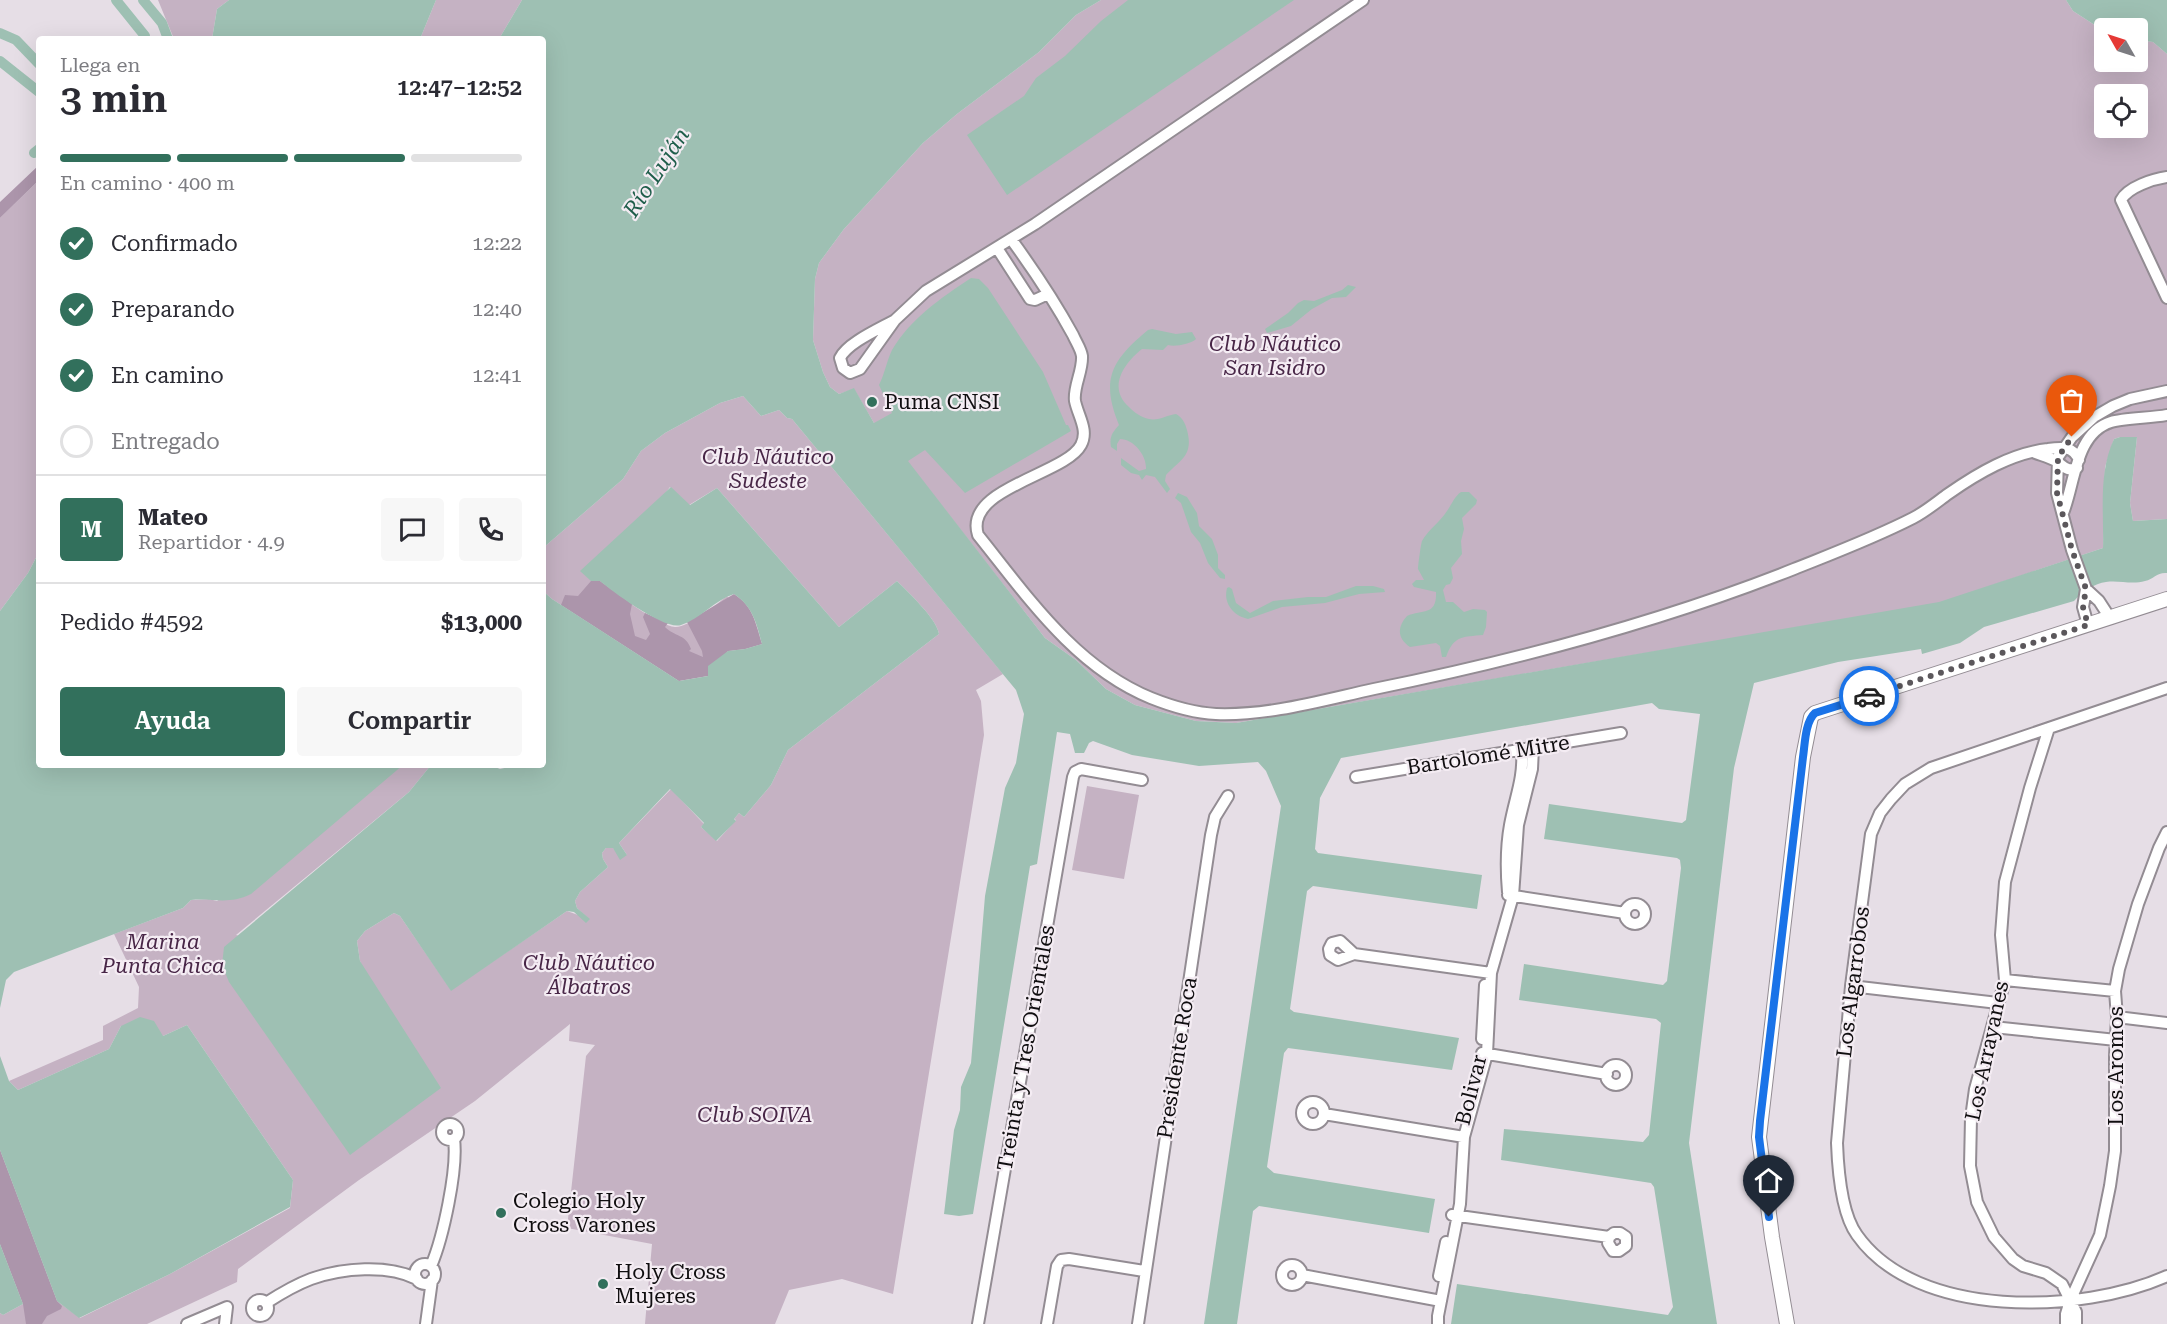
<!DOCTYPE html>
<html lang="es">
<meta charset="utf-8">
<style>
:root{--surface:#fff;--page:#f7f7f7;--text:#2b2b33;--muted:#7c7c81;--line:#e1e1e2;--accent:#32705c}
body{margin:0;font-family:"Roboto Serif",serif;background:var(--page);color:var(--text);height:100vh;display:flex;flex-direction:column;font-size:22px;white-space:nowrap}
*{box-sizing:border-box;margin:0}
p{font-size:20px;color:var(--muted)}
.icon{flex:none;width:33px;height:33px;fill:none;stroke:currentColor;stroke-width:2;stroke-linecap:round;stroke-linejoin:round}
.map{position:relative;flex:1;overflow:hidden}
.sheet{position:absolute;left:36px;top:36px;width:510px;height:732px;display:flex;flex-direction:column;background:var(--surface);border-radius:6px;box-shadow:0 6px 24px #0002}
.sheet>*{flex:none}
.needle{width:39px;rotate:309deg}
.buttons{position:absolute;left:2094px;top:18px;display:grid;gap:12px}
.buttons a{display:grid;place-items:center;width:54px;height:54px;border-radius:6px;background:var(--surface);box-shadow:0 6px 24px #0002;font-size:30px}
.pin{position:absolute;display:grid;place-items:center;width:51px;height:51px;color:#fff;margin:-62px -26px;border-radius:50% 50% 50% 0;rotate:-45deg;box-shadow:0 0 6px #0007}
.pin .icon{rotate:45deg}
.courier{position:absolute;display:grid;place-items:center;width:60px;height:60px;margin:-30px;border:4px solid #1a73e8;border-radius:50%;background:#fff;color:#222;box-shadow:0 2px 8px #0007}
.headline em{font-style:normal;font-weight:600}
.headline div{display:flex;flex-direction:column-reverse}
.headline{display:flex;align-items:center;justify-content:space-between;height:102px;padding:0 24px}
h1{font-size:39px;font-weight:600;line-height:45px}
.bar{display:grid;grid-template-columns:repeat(4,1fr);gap:9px 6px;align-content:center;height:72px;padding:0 24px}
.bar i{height:8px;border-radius:4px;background:var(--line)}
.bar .on{background:var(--accent)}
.bar p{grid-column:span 4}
.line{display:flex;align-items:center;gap:15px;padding:0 24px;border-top:2px solid var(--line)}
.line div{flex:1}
.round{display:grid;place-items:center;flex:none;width:63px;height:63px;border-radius:6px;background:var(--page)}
ol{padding:0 24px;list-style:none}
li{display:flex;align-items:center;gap:18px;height:66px}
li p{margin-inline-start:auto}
li .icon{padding:6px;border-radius:50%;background:var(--accent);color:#fff;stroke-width:4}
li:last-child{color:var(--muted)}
li i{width:33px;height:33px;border:3px solid var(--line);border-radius:50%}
.primary-button{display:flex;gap:12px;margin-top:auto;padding:12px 24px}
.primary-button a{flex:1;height:69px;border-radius:6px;background:var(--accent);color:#fff;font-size:24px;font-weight:600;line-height:69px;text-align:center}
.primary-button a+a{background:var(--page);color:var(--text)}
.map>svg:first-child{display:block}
.green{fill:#c5b2c3;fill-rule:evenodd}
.forest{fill:#ac95ab}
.water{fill:#9ec0b3}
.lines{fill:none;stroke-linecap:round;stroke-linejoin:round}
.canal{stroke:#9ec0b3;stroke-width:10}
.minor-casing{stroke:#938c93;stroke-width:14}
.tertiary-casing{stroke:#938c93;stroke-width:16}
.minor{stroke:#fff;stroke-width:10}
.tertiary{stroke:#fff;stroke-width:14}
.done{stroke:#5b575b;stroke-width:6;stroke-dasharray:0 10.8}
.route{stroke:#1a73e8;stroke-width:8}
.poi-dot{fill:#32705c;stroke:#f4ecf3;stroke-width:2}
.labels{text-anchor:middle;stroke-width:4.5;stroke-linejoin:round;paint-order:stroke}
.park-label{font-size:21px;font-style:italic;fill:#482647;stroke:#f4ecf3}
.poi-label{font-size:21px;fill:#100e10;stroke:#f4ecf3;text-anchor:start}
.street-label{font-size:21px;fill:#100e10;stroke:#f4ecf3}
.water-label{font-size:22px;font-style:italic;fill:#1f5e4b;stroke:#f4ecf3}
</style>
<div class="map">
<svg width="2167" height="1324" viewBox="0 0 2167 1324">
<rect width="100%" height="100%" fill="#e6dee6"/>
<!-- green -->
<path class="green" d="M158,0H229L217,9L212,39H174Z
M436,0H522L499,39H420Z
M1101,0H2066L2073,11L2104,31V62H2138V40L2153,42L2167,54V519L2133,521L2130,503L2137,437H2120L2114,439L2105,467L2103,548L1939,603L1236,723L1196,721L1135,705L1106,689L1076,660L1045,638L907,461L874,423L854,389L839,394L830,387L823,372L813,340L815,279L819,263L844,229L923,143L957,114L1039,52L1076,15ZM2104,94H2138V128H2104Z
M39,180V552L28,573L0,611V218Z
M743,396L761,416L779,410L787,418L792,419L1003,674L976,690L981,701L984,735L893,1294L842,1279L789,1290L775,1324H645L652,1244L567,1228L586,1056L595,1045L569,1041L570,1024L475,1101L359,1180L238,1269L237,1282L147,1324H0V1313L3,1315L23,1304L0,1244V1150L57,1301L80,1318L170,1274L290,1208L293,1180L187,1025L163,1036L121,1026L109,1049L18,1090L9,1081L103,1040V1026L138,1008L139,987L114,934L183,908L191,900L209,899L217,901L403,765H431L409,792L236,935L363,968L360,961L357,941L365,931L394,913L400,916L451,990L567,911L589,919L577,908L575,901L580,892L608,867L603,859L602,853L606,848H613L627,855L619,843L671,789L704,824L701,827L717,841L736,820L734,819L739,813L744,817L771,785L788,750L939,634C937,619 909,593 897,581L839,627L717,488L689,505L670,487L600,581C613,592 660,626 675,627C688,628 717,604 727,596L757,628L762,644L745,649L728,651L708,666L679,681L552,599L543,591V548L623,479L641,451L665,433L720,403Z
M1087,786L1139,795L1124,879L1072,870Z"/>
<!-- forest -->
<path class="forest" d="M39,165V180L0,218V202Z
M591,581H600L632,604L630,614L635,636L646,640L650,634L643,617L645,613L668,623L665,627C675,637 686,634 691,649L689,651L703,657L702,651L687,622L734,594C754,607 755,622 762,644L745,649L728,651L708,676L679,681L561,605L565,595L578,596Z
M0,1150L57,1301L62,1306L61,1309L47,1316L42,1324H26L23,1304L0,1244Z"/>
<!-- water -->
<path class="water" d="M229,0H436L420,39H212L217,9Z
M522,0H1101L1076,15L1039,52L957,114L923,143L844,229L819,263L815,279L813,340L823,372L830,387L839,394L854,388L874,423L892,413L879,385C885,373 887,360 892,350C911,318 941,298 971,278L979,279L988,288L1043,372L1066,425H1068L1071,431L965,493L925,450L908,461L1045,638L1076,660L1106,689L1135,705L1196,721L1236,723L1939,602L2103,548C2104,512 2098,473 2114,439L2120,437H2137L2130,503L2133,521L2167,519V573C2157,572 2154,579 2145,581C2132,585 2119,580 2106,582C2095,583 2081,593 2074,601L1984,627L1960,643L1922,654L1921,649L1838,662L1754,683L1734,768L1689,1143L1717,1324H1451L1457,1284L1668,1315L1673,1307L1654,1187L1651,1183L1501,1160L1504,1129L1643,1142L1649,1135L1661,1023L1656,1019L1519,1000L1524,964L1663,985L1667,981L1681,868L1680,860L1677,858L1544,839L1549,804L1682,823L1686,820L1700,714L1659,709L1652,703L1341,758L1320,798L1315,849L1318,853L1482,875L1477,909L1313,886L1307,891L1290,1009L1294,1012L1459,1038L1452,1070L1288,1048L1284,1053L1267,1167L1274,1173L1435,1199L1429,1233L1259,1206L1253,1211L1237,1324H1204L1281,806L1266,771L1258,762L1199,766L1132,755L1093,741L1089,743L1084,753H1075L1070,734L1057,732L1037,864L1030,866L973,1214L959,1216L944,1214L954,1130L960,1110L961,1087L971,1063L985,896L1005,788L1016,763L1024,714L1016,690L792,419L787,418L779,410L761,416L743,396L720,403L665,433L641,451L623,479L543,548V39H499Z
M1128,0H1294L1007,195L967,135L1024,96L1036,78L1065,56L1101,21Z
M2066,0H2167V54L2153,42L2138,40V28H2104V31L2073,11Z
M1348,285L1356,287L1346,297L1332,298L1312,309L1291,326L1267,333L1265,329L1288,313L1298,303L1304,300L1314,301L1342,290Z
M1152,329L1176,334L1192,332L1196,339C1191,344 1175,347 1168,345L1163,350L1142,349C1124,363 1107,388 1129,407C1135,413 1141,417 1149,419C1159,421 1167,415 1176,414C1183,418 1185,423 1187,430C1194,456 1180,460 1166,475L1165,481L1170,489L1167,493L1155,477L1146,475L1142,480L1139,475L1131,473L1121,465V458L1139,471L1146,469C1147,456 1134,439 1120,439L1117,444V451L1111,447C1109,436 1113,432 1119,425C1100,379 1112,360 1148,330Z
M671,487L690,505L717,488L839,627L897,581C909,593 937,619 939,634L788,750L771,785L744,817L739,813L734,819L736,821L716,841L701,827L704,823L670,789L619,843L627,855L620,860L613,848H606L602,853L603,859L608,867L580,892L575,901L577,908L590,919L586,923L574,912L567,911L451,991L400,916L394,913L365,931L357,941L360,961L441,1088L350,1155L229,982L222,965L224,947L409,792L431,765H490L500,769L518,765H543L545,728L543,727V591L552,599L679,681L708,676V666L728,651L745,649L762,644C756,622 753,607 734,594C715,600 700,619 681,625C666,631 613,592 600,581H591L580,571Z
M1461,492H1469L1477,500L1476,504L1462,518L1464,529L1461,541L1462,554L1451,568L1453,578L1450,584L1446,585L1443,590L1446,602H1453L1464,612L1473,609L1485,610L1487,612L1486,627L1483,635C1463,637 1454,635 1446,657H1442L1440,646L1436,643L1410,647C1397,638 1397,627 1407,616C1423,609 1437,616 1436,592L1414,587L1412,584L1416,580H1424L1418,569C1418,566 1421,543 1422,541C1428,530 1440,522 1447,511C1452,504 1454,497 1461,492Z
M1178,493L1187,497L1197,513L1199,526L1212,539L1218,555V568L1225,575V579L1220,578L1208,563L1200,543L1191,532L1181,503L1175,498Z
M39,552V765H403L251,894C229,905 214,898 191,900L183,908L14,972L6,980L0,1008V611L28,573Z
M1356,586H1373L1384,589L1385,592L1359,594L1325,603L1282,607L1248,619C1233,616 1223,603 1227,588L1229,587L1232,589L1236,603L1250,613L1273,601L1308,597H1326Z
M140,1017L154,1021L163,1036L187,1025L293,1180L290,1207L170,1274L79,1318L57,1301L0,1150V1056L9,1081L18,1090L109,1049L121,1026Z
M0,1244L23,1304L3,1315L0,1313Z"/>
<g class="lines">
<!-- canal -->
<path class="canal" d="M116,0L145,36V39
M143,0L162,23L168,39
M0,33L16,40L39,64
M0,61L39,92
M34,153L39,149"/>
<!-- minor casing -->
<g class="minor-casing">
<path id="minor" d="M2167,177C2153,179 2128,187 2121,200L2167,298
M1011,239C1033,269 1055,302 1073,335C1076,342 1081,349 1082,356C1083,371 1073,387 1075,401C1078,416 1089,430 1081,445C1065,475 963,488 978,535C1027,596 1075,667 1151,698C1171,706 1194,713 1216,714C1269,716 1323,700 1374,689C1517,660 1658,623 1794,569C1834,553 1874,538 1913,518C1925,512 1937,502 1948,494C1978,473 2012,453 2048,449C2062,447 2073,446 2079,460
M997,248L1030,299L1035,300L1048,294
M895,320L926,291L1035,224L1363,0
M895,320L860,369L850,373L843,368L840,358C847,343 879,329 895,320Z
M2033,452C2040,455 2049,457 2056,461C2064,466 2066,472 2077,468
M2063,513C2075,484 2075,433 2111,422C2124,418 2152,418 2167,415
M2086,589L2099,601L2110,618
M2088,625L2083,607L2086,589L2072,550L2057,493L2058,457L2072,437L2094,417L2113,406L2130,399L2167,391
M2167,688L1931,768L1905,784L1891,799L1880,813L1871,834L1851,986L1837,1143C1838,1170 1841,1213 1857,1235C1917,1320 2082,1314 2167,1276
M2049,728L2030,788L2005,882L2001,935L2005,980L1975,1089L1971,1118L1970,1166L1977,1202L1994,1237L2013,1259L2023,1266L2046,1273L2062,1284L2076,1312V1324
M1356,777L1621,733
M1508,892C1506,869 1506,847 1510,825C1515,797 1524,779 1522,750
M1508,895L1625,913
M1625 914a10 10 0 1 1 20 0a10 10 0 1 1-20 0Z
M1354,954L1340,941L1332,943L1329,949L1330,955L1338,960L1354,954L1491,973
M2005,980L2115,991
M1851,986L1998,1003
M2117,1017L2167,1023
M1993,1027L2116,1040
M1482,1039L1485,985
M1482,1053L1607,1074
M1606 1075a10 10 0 1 1 20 0a10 10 0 1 1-20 0Z
M1302 1113a11 11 0 1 1 22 0a11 11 0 1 1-22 0Z
M1324,1114L1464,1137
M442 1132a8 8 0 1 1 16 0a8 8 0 1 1-16 0Z
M1452,1215L1609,1237L1614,1233H1620L1626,1237V1246L1619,1251H1613L1608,1243L1609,1237
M415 1274a10 10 0 1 1 20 0a10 10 0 1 1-20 0Z
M1282 1275a10 10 0 1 1 20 0a10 10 0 1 1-20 0Z
M431,1266C443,1238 458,1169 454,1139
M1302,1275L1441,1301
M1439,1276L1446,1242
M252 1308a8 8 0 1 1 16 0a8 8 0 1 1-16 0Z
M266,1303C280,1294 295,1285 311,1279C342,1268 388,1264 417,1279
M187,1324L227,1307L225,1324
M426,1324L432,1280
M978,1324L1073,777L1075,772L1081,769L1142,780
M1047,1324L1057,1266L1061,1260L1069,1259L1144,1271
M1138,1324L1211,835L1215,817L1228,796
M1438,1324V1316L1460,1204L1464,1137L1487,1054L1491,973L1513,896L1518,825L1532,769L1533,748
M2066,1324V1314L2070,1301L2100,1235L2110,1186L2115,1151V1056L2117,1017L2115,991L2119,969L2138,904L2159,848L2167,832"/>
</g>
<!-- tertiary casing -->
<g class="tertiary-casing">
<path id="tertiary" d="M1787,1324L1772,1237L1759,1137L1803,757L1811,717L1815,713L2167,599"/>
</g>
<!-- minor -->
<use href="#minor" class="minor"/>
<!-- tertiary -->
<use href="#tertiary" class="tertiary"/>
</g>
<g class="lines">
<!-- done -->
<path class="done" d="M1869,696L2088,625L2083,607L2086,589L2072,550L2057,493L2058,457L2072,437"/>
<!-- route -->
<path class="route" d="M1769,1217L1759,1137L1760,1121L1803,757C1805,744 1805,722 1815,713L1869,696"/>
</g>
<!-- markers -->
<g class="poi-dot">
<circle cx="872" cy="402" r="6"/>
<circle cx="501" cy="1213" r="6"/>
<circle cx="603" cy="1284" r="6"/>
</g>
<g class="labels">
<!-- park labels -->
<g class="park-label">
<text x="1275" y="351">Club Náutico<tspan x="1275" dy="24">San Isidro</tspan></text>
<text x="768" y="464">Club Náutico<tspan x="768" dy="24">Sudeste</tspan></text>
<text x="163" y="949">Marina<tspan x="163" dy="24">Punta Chica</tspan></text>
<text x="589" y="970">Club Náutico<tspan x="589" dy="24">Álbatros</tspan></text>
<text x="755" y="1122">Club SOIVA</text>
</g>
<!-- poi labels -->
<g class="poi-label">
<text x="884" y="409">Puma CNSI</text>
<text x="513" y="1208">Colegio Holy<tspan x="513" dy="24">Cross Varones</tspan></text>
<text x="615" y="1279">Holy Cross<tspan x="615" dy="24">Mujeres</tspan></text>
</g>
<!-- street labels -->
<g class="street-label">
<text transform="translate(1488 755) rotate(-9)" y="7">Bartolomé Mitre</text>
<text transform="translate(1853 982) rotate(-83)" y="7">Los Algarrobos</text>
<text transform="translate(1026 1048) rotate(-80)" y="7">Treinta y Tres Orientales</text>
<text transform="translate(1987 1051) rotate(-78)" y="7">Los Arrayanes</text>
<text transform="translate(1177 1058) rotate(-81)" y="7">Presidente Roca</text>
<text transform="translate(2116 1066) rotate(-90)" y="7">Los Aromos</text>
<text transform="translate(1471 1090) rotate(-76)" y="7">Bolivar</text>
</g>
<!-- water labels -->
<g class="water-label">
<text transform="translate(656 172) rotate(-57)" y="8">Río Luján</text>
</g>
</g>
</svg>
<div class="buttons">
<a><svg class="needle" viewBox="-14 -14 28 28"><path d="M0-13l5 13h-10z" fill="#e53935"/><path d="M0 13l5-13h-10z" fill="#7c7c81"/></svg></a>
<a><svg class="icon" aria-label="locate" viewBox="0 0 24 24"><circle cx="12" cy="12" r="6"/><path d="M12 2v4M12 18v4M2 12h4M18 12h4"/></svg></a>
</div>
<div class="pin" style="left:2072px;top:437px;background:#ea580c"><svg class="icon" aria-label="bag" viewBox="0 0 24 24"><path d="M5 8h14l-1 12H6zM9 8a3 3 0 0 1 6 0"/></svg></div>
<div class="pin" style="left:1769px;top:1217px;background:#1f2937"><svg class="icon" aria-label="home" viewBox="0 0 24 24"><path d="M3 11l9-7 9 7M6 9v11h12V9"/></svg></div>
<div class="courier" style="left:1869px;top:696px"><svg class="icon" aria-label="car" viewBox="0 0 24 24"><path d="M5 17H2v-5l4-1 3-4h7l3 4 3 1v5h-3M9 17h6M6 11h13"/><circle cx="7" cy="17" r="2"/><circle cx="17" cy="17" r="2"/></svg></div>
<section class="sheet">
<div class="headline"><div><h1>3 min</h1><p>Llega en</p></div><em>12:47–12:52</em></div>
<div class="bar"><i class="on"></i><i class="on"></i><i class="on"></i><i></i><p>En camino · 400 m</p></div>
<ol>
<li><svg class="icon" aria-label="check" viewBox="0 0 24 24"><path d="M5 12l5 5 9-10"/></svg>Confirmado<p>12:22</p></li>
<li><svg class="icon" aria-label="check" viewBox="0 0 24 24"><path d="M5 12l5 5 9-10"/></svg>Preparando<p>12:40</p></li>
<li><svg class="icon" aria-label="check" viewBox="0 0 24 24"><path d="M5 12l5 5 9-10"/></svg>En camino<p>12:41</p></li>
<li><i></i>Entregado</li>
</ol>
<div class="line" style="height:108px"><b class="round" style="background:var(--accent);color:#fff">M</b><div><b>Mateo</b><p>Repartidor · 4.9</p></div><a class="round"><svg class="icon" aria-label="chat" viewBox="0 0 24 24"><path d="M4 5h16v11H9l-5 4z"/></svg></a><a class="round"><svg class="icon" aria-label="phone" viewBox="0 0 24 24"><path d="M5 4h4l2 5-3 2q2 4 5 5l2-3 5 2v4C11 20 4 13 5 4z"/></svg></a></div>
<div class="line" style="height:78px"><div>Pedido #4592</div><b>$13,000</b></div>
<div class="primary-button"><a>Ayuda</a><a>Compartir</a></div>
</section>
</div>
